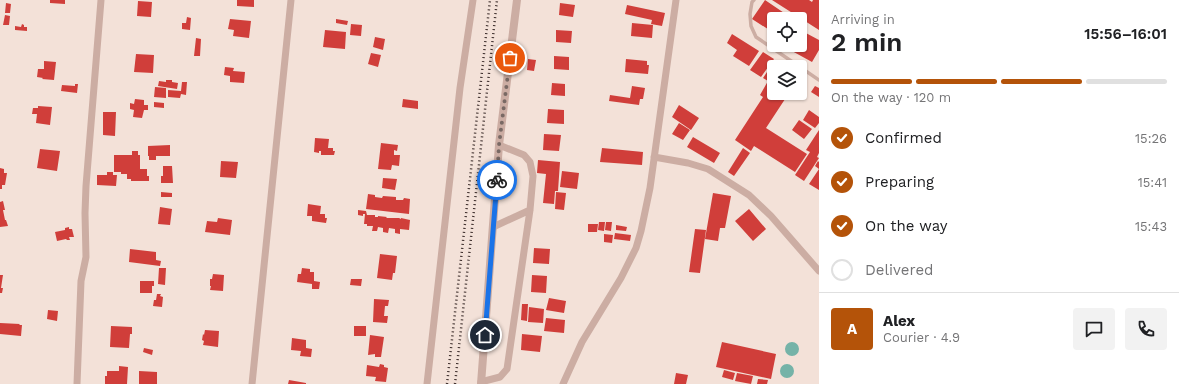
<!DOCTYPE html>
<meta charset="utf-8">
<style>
:root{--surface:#fff;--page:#f2f2f2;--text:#202124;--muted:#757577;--line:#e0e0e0;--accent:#b45309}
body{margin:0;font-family:"Work Sans",sans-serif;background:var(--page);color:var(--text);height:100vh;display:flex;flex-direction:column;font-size:15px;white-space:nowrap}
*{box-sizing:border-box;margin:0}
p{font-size:13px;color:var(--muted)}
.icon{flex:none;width:22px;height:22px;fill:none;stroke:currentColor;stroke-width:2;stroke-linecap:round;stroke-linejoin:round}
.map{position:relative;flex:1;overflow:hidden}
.side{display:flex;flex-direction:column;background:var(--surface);width:360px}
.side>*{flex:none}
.buttons{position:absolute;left:767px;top:12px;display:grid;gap:8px}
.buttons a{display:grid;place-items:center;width:40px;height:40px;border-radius:4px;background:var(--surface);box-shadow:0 1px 3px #0004;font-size:20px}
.pin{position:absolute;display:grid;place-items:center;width:34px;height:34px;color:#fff;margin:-17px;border:2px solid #fff;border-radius:50%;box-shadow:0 1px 4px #0007}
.courier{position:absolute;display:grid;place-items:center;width:40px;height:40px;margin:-20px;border:3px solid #1a73e8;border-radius:50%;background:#fff;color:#222;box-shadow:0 1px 5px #0007}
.head em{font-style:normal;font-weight:600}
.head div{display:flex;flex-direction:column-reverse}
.head{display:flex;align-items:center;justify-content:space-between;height:68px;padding:0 12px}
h1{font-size:26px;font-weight:600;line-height:30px}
.bar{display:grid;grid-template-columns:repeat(4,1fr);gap:6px 4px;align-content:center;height:48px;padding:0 12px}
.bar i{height:5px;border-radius:3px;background:var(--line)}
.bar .current{background:var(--accent)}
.bar p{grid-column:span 4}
.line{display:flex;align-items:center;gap:10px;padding:0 12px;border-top:1px solid var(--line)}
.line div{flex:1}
.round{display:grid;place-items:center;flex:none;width:42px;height:42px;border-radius:4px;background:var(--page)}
ol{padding:0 12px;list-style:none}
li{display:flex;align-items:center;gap:12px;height:44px}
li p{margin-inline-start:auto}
li .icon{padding:4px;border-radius:50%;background:var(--accent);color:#fff;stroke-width:4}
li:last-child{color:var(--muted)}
li i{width:22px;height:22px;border:2px solid var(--line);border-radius:50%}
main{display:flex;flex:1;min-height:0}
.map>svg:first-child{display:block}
.water{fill:#75b3a8}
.building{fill:#d03e3a}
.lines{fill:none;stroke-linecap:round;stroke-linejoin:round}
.service{stroke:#ccada3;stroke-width:3.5}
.minor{stroke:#ccada3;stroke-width:7}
.tertiary{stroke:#ccada3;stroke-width:8}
.rail{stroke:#372826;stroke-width:2.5;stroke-dasharray:1 3;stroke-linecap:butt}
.done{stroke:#796964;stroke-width:4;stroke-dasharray:0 7.2}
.route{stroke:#1a73e8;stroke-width:5}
</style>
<main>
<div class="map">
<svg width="819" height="384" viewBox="0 0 819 384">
<rect width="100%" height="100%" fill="#f3e1d8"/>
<!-- water -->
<path class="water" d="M785 349a7 7 0 1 1 14 0a7 7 0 1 1-14 0Z
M780 371a7 7 0 1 1 14 0a7 7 0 1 1-14 0Z"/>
<!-- building -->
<path class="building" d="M50,0H65V4L50,3Z
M237,0H254V7L237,6Z
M765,0L793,19H774V33L752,19Z
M772,0H809L812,2L813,0H819V30Z
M138,1L152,2L151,17L137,16Z
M6,3L11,4L10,13H5Z
M560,3L575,5L573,17L559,15Z
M627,5L665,13L662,26L651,24L652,20L625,14Z
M5,15L10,16L9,25H3Z
M187,17L191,18L190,30L182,29V23H186Z
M230,19L251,21L249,38L233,36L234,30L228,29Z
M336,19L348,21L347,25L336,23Z
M632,23L653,25L652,38L631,36Z
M22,24L24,25V27H27V31L15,30V26L21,27Z
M351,24L362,25L361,36L350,35Z
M325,30L346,32L345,49L323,47Z
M556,30L572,31L571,43L556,42Z
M804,32L819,40V50L812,62L792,51L796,45H800V39Z
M732,34L759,51L749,66L733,56L737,50L727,43Z
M375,37L385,39L383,50L373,47Z
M196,38L201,39L200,56H194Z
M763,52L774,59L761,77L750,70Z
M371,53L381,55L378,67L368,64Z
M136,54L154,55L153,73L134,72Z
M554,56L569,57V70L554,69Z
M528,59L536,60L534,71L527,70Z
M626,59L647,61V65H649L648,74L625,72Z
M44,61L56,62L54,80L42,79L43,78L37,77L38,69H44Z
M225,67L234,68L233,71L245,72L244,83L230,82V76L224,75Z
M767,72L772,76L774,73V93H789L766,128L807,154L795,172L754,146L751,151L735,140L763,97L760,95L768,81L763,78Z
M166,80H172V82L178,83L177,89L158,86L159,81L166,82Z
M182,82H187L186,95L181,94L180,98L168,97V90L181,91Z
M552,83L565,84V96L551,95Z
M75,84H78L77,93L61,91L62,85L75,86Z
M632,86L645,88L643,99H640L639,105L609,101L610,95L630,98Z
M815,86L819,88V97L811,92Z
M155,87L166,88V98L154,97Z
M135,99L144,100V105H148V110H144L142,118L133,117L134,110L130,109V103L134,104Z
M403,99L418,101V109L402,107Z
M154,102L164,103V108L154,107Z
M679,105L699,118L691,130L672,117Z
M38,106L52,107L50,125L36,123L37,114H32L33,108H38Z
M548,109L564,110V124L547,123Z
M809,110L819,117V123L815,128L803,120Z
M103,112H116L115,136L103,135Z
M799,120L812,129L804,139L792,130Z
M679,123L690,130L683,140L672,134Z
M819,130V153L817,157L819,158L804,181L795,175L810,152L806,150Z
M544,134L561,135L559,151L543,150Z
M693,137L720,153L714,163L687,147Z
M315,138L329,139L328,148H333V151H335L334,155H321V151H319V153L314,152Z
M381,143L398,145L397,151L394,150V155H400L399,166L392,165L391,170L378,169Z
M170,145V156H156V160H149V156H148V146Z
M602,148L643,152L642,165L600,162Z
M743,148L750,153L734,176L728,172Z
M40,149L60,151L57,171L37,168Z
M132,151H138V155H140V169H147V176H149V181H131V179H127V174H121V172H114V155H132Z
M538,160L560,162L558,191H555L554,204L543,203L546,174L537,173Z
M221,161L238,162L236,178L220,177Z
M818,161L819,162V190L809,184L819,169L815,166Z
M163,166H172L173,183H161V176H163Z
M0,168L4,169V173H7L5,185H2V189H0Z
M562,171L579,173L577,189L560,187Z
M107,172H113V175H117L116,186L97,185V175H107Z
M383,178L397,179L395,190L382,188Z
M161,192L172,193V197H161Z
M556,192L566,193L564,210L555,209Z
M713,193L731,196L725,228H720L718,241L705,239Z
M368,194L375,195V197L382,198L383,196L396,197V200H403L404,198L410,199L409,214L366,209Z
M3,201L5,210H3L5,220H6L8,226L0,227V202Z
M308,204L321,206L320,214H325V218H327L326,223L312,221V216H307Z
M160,207L172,209L170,225L158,224Z
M749,209L766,229L753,241L735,221Z
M358,210L366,211L367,215H375V217H378V216L387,217L386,218H399L401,219V218L410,220L409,230L400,229V234L395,233V229L389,228L388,233L383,232V228L378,227L377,231H372L373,226H367V224H364L365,214H363V216L358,215Z
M218,218L232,220L230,235L205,232L207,221L217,222Z
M599,222H605L604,231L598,230Z
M606,222H612L611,231L605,230Z
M588,224H598L597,232H588Z
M616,225L627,227L626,231L616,230Z
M69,227V229H72L74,237H69L70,240H67L66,239L57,241L55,232L65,230V228Z
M695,229L706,230L700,273L689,272Z
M615,233L631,235L630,241L614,239Z
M604,234L613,235L612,243L604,242Z
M534,248L550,249L549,264L533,263Z
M130,249L156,252V260L161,261L160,266L129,262Z
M380,254L397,256L395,273H393L392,280L377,278Z
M159,268H166L165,285L158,284Z
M302,268L310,269V272H314V281L320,282L319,289H312V284L297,282L298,274H301Z
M213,274L224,275L223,291L210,290L211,286H210V279H212Z
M0,275H3L1,288H3L2,293H0Z
M532,275L547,276L546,293L531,292Z
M351,279H362L361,286L350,285Z
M140,281H154V286H152V293H140Z
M157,294H161L160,296L163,297L162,307L153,306L154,300H156Z
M549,298L566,301L564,313L546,310Z
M374,299L389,300L388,306H385L384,316H388L387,323L373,322Z
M522,304H528L527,321L521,320Z
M529,307L544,309L543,323L528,322Z
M48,310L58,311L57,321L47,319Z
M546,318L565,320L564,333L544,331Z
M0,323L20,324L19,325H22L21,336L0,334Z
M111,326L132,327V334H130L129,348L110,347Z
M354,326H366V336H354Z
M205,330L219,331L218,347L203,345L204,341L202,340L203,334L204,335Z
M522,334L542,336L540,352L521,350Z
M370,335L384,337L381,357H375V354L368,355Z
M292,338L306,340V348L312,349L311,357L300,356L301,351L291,350Z
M722,342L776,354L771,379L716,367Z
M144,348L153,350L152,355L143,352Z
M380,364L384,365V367L388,368L386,382L375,381L376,377L366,376L367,365L379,367Z
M119,366L128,367L127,384H105V376H107V371H119Z
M724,370L735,373L733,380L722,377Z
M139,371L157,372V384H139Z
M676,373L688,375L686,384H674Z
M737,373L753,376L751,384L735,381Z
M758,379L768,380L767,384H757Z
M289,380L306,383V384H288Z"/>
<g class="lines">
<!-- service -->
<path class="service" d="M754,0L752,2L750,14L751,26L756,37L800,67
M800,67L819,80"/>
<!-- minor -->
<path class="minor" d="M654,157L688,163L708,169L749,195L771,216L819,271
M493,227L530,210
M481,382L500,377L507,369L530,210L533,176L530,162L524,155L499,145
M77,384L81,281L86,257L85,213L86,186L101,0
M252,384L291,0
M427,384L460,88L473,0
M563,384L582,342L621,278L636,248L641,231L650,188L676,0"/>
<!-- tertiary -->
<path class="tertiary" d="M481,384L499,145L517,0"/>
<!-- rail -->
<path class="rail" d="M447,384L490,0
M455,384L497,0"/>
</g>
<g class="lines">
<!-- done -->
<path class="done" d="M497,180L499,145L510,58"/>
<!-- route -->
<path class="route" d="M485,335L497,180"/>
</g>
</svg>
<div class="buttons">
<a><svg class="icon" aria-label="locate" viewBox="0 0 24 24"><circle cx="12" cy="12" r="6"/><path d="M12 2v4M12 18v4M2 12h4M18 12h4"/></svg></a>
<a><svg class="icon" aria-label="layers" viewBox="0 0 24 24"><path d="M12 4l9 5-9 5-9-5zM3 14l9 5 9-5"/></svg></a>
</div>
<div class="pin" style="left:510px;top:58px;background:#ea580c"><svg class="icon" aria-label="bag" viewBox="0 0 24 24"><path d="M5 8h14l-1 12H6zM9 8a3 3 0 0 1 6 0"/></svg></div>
<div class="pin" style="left:485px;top:335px;background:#1f2937"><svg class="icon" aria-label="home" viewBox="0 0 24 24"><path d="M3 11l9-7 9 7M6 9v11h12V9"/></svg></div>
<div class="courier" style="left:497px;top:180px"><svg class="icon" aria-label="bike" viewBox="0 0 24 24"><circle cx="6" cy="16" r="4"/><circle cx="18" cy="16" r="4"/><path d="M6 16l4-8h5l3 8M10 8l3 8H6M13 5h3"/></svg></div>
</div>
<section class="side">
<div class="head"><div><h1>2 min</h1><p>Arriving in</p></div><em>15:56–16:01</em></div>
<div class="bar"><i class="current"></i><i class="current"></i><i class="current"></i><i></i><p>On the way · 120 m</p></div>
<ol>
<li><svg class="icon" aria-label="check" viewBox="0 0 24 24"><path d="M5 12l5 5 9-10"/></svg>Confirmed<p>15:26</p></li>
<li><svg class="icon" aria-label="check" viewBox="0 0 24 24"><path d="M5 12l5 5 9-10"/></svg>Preparing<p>15:41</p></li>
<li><svg class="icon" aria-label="check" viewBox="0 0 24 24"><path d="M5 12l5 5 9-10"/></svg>On the way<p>15:43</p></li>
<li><i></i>Delivered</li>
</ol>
<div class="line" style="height:72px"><b class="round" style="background:var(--accent);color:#fff">A</b><div><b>Alex</b><p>Courier · 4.9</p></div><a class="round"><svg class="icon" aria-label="chat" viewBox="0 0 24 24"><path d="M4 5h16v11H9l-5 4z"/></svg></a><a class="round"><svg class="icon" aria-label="phone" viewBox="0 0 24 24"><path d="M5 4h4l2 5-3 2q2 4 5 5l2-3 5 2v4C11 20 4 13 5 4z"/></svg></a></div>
</section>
</main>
